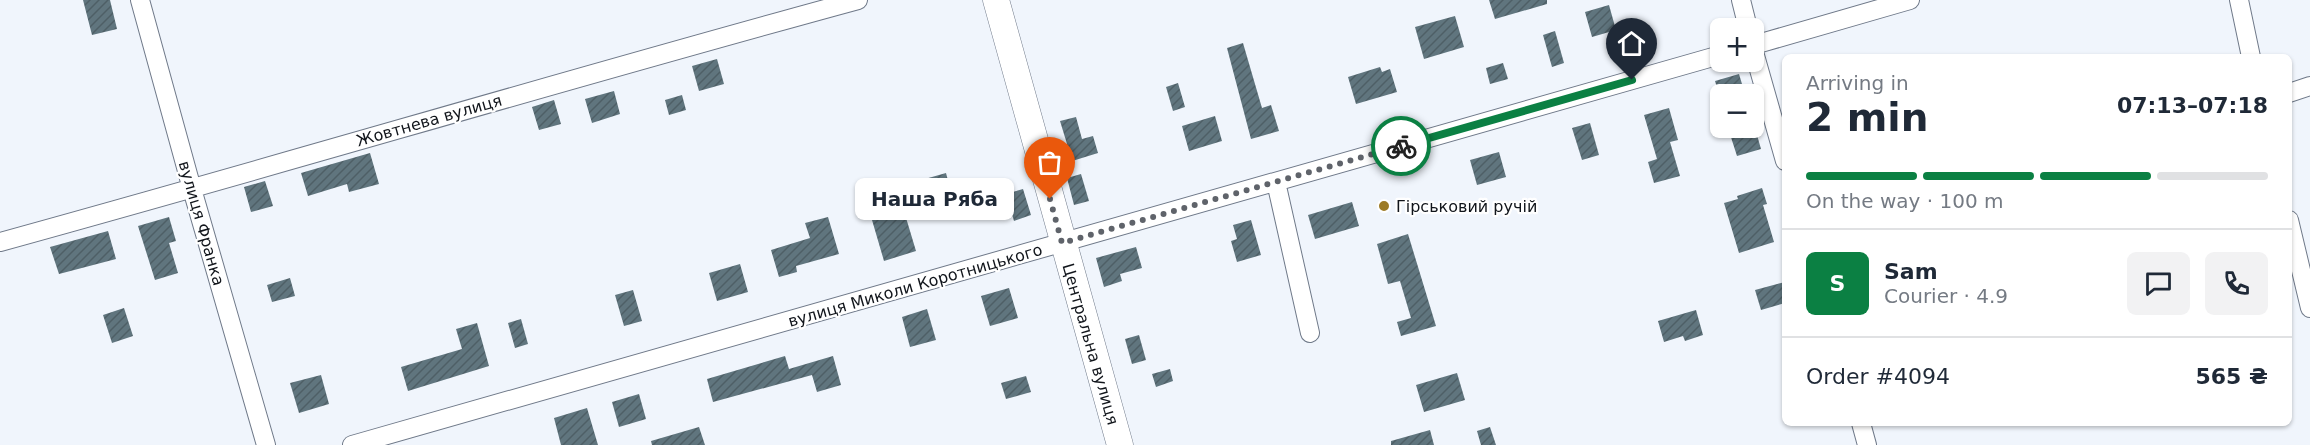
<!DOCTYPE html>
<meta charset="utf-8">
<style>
:root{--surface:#fff;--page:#f2f2f3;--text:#1f2937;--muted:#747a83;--line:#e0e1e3;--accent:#0b8043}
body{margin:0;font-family:"DejaVu Sans",sans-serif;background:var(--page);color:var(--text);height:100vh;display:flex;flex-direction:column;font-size:22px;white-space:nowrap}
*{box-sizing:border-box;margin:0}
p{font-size:20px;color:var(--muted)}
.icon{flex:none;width:33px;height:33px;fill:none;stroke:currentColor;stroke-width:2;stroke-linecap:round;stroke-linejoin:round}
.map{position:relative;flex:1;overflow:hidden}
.side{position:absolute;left:1782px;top:54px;width:510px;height:372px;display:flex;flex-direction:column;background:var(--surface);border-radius:9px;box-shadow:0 2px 4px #0004}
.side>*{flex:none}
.buttons{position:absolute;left:1710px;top:18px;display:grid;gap:12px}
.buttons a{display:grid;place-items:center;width:54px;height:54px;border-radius:9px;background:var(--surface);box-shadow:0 2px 4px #0004;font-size:30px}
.pin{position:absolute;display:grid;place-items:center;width:51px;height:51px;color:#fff;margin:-62px -26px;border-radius:50% 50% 50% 0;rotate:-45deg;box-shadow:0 0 6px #0007}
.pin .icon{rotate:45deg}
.courier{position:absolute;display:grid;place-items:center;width:60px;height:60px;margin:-30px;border:4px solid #0b8043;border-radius:50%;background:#fff;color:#222;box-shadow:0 2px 8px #0007}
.bubble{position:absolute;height:42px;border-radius:9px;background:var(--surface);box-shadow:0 2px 4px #0004;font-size:20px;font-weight:800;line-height:42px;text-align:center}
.head em{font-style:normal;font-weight:800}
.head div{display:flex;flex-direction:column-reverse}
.head{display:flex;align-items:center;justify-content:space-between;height:102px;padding:0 24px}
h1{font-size:39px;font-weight:800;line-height:45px}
.bar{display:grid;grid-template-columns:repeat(4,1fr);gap:9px 6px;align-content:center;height:72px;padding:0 24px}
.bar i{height:8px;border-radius:4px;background:var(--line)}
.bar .on{background:var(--accent)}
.bar p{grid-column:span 4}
.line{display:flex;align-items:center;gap:15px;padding:0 24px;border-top:2px solid var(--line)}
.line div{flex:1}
.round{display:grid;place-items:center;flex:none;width:63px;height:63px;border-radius:9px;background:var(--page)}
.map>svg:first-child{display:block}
.building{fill:url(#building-hatch)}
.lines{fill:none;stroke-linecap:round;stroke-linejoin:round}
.street-casing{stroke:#6f7989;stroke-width:20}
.secondary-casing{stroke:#6f7989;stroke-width:27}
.street{stroke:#fff;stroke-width:18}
.secondary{stroke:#fff;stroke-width:26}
.done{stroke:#5f636a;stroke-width:6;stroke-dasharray:0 10.8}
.route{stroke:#0b8043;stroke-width:8}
.poi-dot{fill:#9c7a25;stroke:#fff;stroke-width:2}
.labels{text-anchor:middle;stroke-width:4.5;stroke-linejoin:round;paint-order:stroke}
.street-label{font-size:16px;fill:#11151b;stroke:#fff}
.poi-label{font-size:16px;fill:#11151b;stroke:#fff;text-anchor:start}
</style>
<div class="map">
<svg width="2310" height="445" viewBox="0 0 2310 445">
<defs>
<pattern id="building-hatch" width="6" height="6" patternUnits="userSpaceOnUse" patternTransform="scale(1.5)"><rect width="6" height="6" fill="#60757e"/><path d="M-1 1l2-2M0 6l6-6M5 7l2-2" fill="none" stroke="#4e5f66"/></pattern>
</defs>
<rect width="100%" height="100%" fill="#f0f5fc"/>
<!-- building -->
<path class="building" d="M83,0H110L117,29L92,35Z
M1489,0H1547V4L1495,19Z
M1609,5L1616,30L1592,37L1585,12Z
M1455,16L1464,47L1424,59L1415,27Z
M1555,31L1564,63L1552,67L1543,35Z
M1243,43L1262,108L1271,105L1279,131L1251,139L1227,48Z
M717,59L724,84L699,91L692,66Z
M1503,63L1508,79L1490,84L1486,68Z
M1380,67L1382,72L1390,69L1397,92L1356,104L1348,77Z
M1739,74L1745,94H1719L1715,81Z
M1178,83L1185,107L1173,111L1166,87Z
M614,91L620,114L592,123L585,99Z
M682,95L686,110L669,115L665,100Z
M554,100L561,124L539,130L532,107Z
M1669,108L1678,140L1670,142L1680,176L1654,183L1648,162L1657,159L1644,115Z
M1215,116L1222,141L1189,151L1182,126Z
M1076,117L1082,139L1093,136L1098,153L1069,162L1064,145L1067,144L1060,121Z
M1590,123L1599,155L1582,160L1572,128Z
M1728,128H1755L1761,149L1737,156Z
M1499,152L1506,177L1477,185L1470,160Z
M370,153L379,184L349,192L347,184L308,196L301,173Z
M946,173L955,207L928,215L918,181Z
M1081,174L1089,201L1074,205L1067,178Z
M265,181L273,206L251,212L244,187Z
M1762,188L1767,204L1763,205L1774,242L1739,253L1724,203L1738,199L1737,196Z
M1023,189L1031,215L1014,221L1006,194Z
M1352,202L1359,226L1315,239L1308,215Z
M904,211L916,251L884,261L872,220Z
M169,217L176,241L169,243L178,273L155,280L138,226Z
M828,217L839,254L796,266L797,272L779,277L771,250L810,238L805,223Z
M1251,220L1261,255L1237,262L1231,241L1237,239L1233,225Z
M108,231L116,259L59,274L50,247Z
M1408,234L1436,326L1401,336L1397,322L1411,318L1400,281L1388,284L1377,244Z
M1136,247L1142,268L1120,274L1122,281L1104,287L1096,258Z
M740,264L748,292L717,301L709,273Z
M290,278L295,296L272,302L267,285Z
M1785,282V303L1761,310L1755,290Z
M1009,288L1018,318L990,326L981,296Z
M633,290L642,321L624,326L615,295Z
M124,308L133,336L112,343L103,315Z
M927,309L936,340L910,347L902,317Z
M1696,310L1703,335L1685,341L1683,336L1664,342L1658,321Z
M521,319L528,344L515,348L508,323Z
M477,323L489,366L408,391L401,367L462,349L456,329Z
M1139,335L1146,360L1132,364L1125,339Z
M785,356L789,369L833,356L841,385L817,392L812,375L713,402L707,379Z
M1170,369L1173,381L1156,387L1152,374Z
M1457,373L1465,400L1424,412L1416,385Z
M321,375L329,404L299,413L290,383Z
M1026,376L1031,392L1006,399L1001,383Z
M639,394L646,419L619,427L612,402Z
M587,408L598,445H561L554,418Z
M699,427L705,445H652L651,441Z
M1490,427L1496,445H1481L1477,431Z
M1430,430L1434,445H1391V441Z"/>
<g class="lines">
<!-- street casing -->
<g class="street-casing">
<path id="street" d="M140,0L192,189L266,445
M1741,0L1748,28
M2239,0L2251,57
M1754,45L1910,0
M1754,52L1785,161
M2289,93L2310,86
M1276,182L1310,333
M2289,220L2310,308
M0,242C287,163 571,78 858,0
M1861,423L1867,445
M352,445L1720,55"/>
</g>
<!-- secondary casing -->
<g class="secondary-casing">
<path id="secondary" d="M996,0L1120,445"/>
</g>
<!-- street -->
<use href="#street" class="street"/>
<!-- secondary -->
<use href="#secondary" class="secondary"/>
</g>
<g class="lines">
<!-- done -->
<path class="done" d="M1050,199L1062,243L1401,146"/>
<!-- route -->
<path class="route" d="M1401,146L1632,80"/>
</g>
<!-- markers -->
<circle class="poi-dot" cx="1384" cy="206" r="6"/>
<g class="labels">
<!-- street labels -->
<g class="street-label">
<text transform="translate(429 120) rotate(-16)" y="6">Жовтнева вулиця</text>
<text transform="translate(202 223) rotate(74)" y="6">вулиця Франка</text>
<text transform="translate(915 285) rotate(-16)" y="6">вулиця Миколи Коротницького</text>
<text transform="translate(1091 344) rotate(74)" y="6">Центральна вулиця</text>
</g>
<!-- poi labels -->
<g class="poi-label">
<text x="1396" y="212">Гірськовий ручій</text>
</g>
</g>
</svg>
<div class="buttons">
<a>+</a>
<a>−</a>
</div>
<div class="pin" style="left:1050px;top:199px;background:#ea580c"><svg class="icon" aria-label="bag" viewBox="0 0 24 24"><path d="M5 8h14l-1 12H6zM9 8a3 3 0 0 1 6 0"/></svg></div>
<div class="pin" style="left:1632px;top:80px;background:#1f2937"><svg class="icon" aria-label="home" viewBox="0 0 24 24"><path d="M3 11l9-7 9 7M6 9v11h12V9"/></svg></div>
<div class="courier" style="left:1401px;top:146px"><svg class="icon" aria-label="bike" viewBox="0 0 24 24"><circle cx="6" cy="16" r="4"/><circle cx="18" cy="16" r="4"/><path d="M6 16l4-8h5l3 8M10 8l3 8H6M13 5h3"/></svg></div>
<div class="bubble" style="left:855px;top:178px;width:159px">Наша Ряба</div>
<section class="side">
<div class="head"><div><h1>2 min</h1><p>Arriving in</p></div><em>07:13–07:18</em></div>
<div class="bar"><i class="on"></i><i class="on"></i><i class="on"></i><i></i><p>On the way · 100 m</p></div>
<div class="line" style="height:108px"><b class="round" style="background:var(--accent);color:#fff">S</b><div><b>Sam</b><p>Courier · 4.9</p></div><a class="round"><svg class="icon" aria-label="chat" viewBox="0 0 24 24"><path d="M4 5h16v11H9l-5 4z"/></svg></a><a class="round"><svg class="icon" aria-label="phone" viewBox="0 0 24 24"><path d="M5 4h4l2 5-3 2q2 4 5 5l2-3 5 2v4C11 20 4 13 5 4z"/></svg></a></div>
<div class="line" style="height:78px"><div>Order #4094</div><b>565 ₴</b></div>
</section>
</div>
